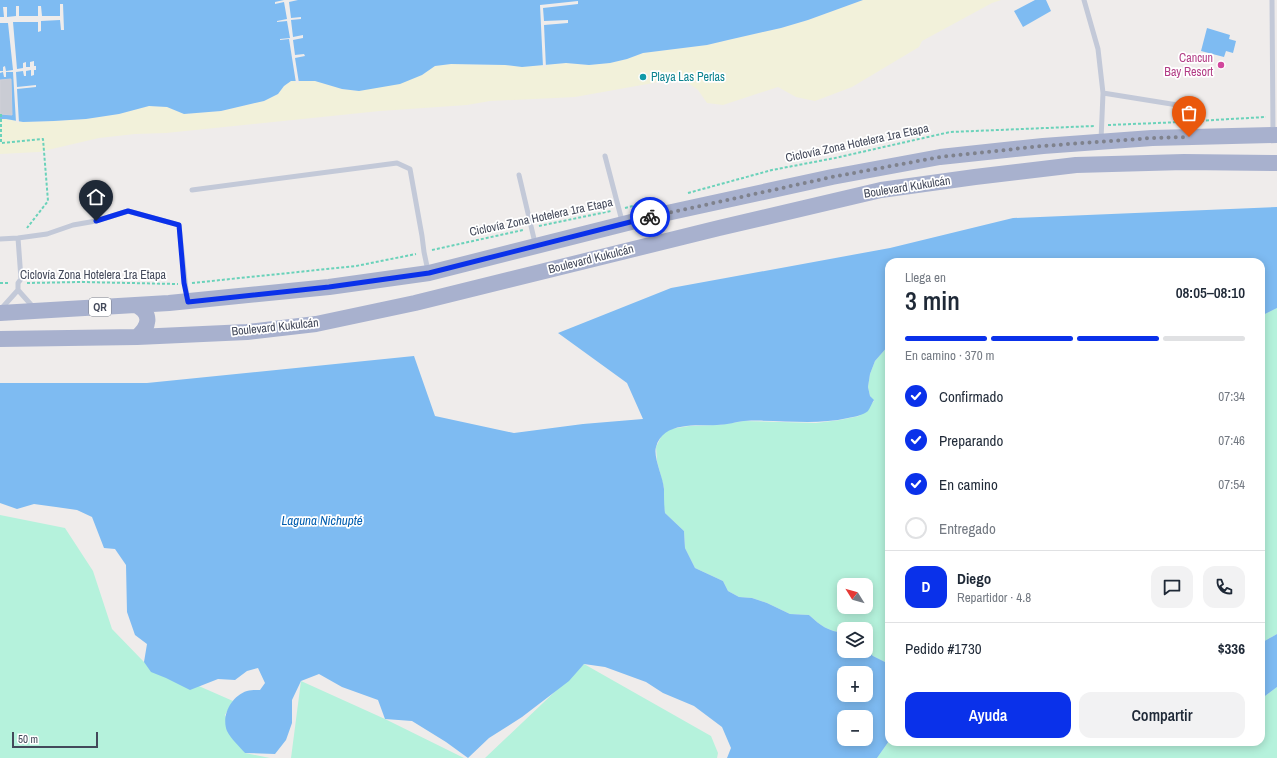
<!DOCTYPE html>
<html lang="es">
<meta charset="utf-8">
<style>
:root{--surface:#fff;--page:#f2f2f3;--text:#1f2937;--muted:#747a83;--line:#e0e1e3;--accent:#0a31ea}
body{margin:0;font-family:"Archivo Narrow",sans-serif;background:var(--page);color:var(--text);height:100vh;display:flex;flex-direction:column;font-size:15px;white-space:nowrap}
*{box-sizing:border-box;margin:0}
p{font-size:13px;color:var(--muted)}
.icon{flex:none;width:22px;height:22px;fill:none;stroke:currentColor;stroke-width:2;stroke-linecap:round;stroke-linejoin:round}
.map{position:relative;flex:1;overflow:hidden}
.sheet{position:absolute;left:885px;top:258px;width:380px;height:488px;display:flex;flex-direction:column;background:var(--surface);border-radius:12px;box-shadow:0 2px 10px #0003}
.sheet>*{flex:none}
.needle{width:26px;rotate:307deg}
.fabs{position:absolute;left:837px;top:578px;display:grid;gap:8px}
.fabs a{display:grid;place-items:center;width:36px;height:36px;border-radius:8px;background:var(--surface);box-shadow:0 2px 10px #0003;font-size:20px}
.scale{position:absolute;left:12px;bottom:10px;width:86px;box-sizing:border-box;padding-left:4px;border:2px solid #43495a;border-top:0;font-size:11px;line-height:14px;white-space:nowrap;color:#43495a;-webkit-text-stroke:3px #fff;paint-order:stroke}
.pin{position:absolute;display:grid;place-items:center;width:34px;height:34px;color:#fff;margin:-41px -17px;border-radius:50% 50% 50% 0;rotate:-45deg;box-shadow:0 0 4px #0007}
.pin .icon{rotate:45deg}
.courier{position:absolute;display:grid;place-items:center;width:40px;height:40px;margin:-20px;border:3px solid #0a31ea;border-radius:50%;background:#fff;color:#222;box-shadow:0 1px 5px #0007}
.overview em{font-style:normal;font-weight:600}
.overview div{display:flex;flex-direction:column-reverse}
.overview{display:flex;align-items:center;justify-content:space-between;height:68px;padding:0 20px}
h1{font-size:26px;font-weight:600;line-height:30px}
.bar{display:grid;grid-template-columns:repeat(4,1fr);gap:6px 4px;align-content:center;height:48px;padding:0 20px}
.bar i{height:5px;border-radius:3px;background:var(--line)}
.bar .current{background:var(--accent)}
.bar p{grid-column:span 4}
.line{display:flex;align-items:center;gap:10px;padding:0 20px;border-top:1px solid var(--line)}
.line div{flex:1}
.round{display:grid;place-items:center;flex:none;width:42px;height:42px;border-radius:12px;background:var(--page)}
ol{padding:0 20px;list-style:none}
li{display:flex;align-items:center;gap:12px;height:44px}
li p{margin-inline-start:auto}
li .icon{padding:4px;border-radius:50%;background:var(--accent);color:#fff;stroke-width:4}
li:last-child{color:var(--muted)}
li i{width:22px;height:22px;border:2px solid var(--line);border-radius:50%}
.cta{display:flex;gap:8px;margin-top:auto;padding:8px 20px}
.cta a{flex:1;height:46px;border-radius:12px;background:var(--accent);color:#fff;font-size:16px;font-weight:600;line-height:46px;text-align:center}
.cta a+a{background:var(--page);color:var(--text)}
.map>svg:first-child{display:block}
.green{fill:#b5f2dc;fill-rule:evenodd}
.sand{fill:#f2f1da}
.water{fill:#7ebbf2;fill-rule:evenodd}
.pier{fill:#efeceb}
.building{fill:#caccd4;stroke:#cfcfd8}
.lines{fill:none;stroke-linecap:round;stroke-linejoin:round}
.path{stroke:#6ad2ba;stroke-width:2;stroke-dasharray:3 2;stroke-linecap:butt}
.service{stroke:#c3c9d8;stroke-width:5}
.primary{stroke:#a8b1ce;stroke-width:16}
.done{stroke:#7f828d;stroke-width:4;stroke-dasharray:0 7.2}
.route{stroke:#0a31ea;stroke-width:5}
.hotel-dot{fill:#d1479c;stroke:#fff;stroke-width:1.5}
.culture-dot{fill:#0f9aa8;stroke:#fff;stroke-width:1.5}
.labels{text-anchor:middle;stroke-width:3.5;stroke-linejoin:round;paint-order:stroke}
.shield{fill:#fff;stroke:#7b808c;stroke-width:1}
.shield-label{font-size:11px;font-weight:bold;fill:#43495a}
.hotel-label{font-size:12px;fill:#b23c85;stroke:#fff;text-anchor:end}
.culture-label{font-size:12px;fill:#0d838f;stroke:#fff;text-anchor:start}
.street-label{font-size:12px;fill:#43495a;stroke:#fff}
.water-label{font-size:13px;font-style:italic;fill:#015daf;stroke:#fff}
</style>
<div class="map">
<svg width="1277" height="758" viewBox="0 0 1277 758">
<rect width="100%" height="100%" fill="#efeceb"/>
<!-- green -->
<path class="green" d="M1277,308V634L1261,643V316Z
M889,345V664L873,656L866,649V629H844V633C828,631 821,626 809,615L790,614L767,603L752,598L739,597L728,591L723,581L695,568L685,548L684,531L665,513L663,501L664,488L657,461L656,447L663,433L671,429L689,426L719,425L744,421L816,423L840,420L859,416L874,401L870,396L868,387L870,374L875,361ZM844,585H866V607H844Z
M0,515L65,528L93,571L112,629L144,662L233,701L225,715L245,753L270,758H0Z
M584,664L711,736L718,753L717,758H485Z
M301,681L385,719L464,758H291Z
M1277,687V758H877L889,741V742H1095L1114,746L1127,742H1261V699Z"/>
<!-- sand -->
<path class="sand" d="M863,0H1001L992,3L922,41L919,47L852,87L815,101L796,97L778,87L723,105L707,103L698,90L681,78L575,97L490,101L467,105L380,111L166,133L135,134L99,138L39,152L0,154V119H6L23,122L54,121L86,119L119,114L149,106L167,107L184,114L221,111L264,101L278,94L284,86L291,81H315L342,89L359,91L422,75L435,66L451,64L505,65L522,67L566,63L589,65L610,63L627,59L643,53L707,45L728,40L781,28L808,20Z"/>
<!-- water -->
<path class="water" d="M0,0H863L808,20L781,28L728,40L707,45L643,53L627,59L610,63L589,65L566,63L522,67L505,65L451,64L435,66L422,75L400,84L359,91L342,89L315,81H291L284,86L278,94L264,101L221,111L184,114L167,107L149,106L119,114L86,119L54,121L23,122L6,119H0Z
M1035,0H1046L1051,11L1023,27L1014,11Z
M1207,28L1230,35L1229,39L1236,41L1233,53L1226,51L1224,57L1201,51Z
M1277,207V308L1261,316V262H889V345L875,361L870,374L868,387L870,396L874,400C872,403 870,408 868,411C863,415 854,417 848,418C813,426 779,419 744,421C735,422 726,425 717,425C697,426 663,421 656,447C653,457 663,477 664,489C664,497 664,505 665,513L684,531L685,548L695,568L723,581L728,591L739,597L752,598L767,603L790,614L809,615C821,626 828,631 844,633V651H866V649L873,656L889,664V741L877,758H727L731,748L722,727L694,706L663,693L646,682L605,667L584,664L569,681L522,717L489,738L468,758L446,742L412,721L385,719L378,700L342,687L319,674L301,681L292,700V723L286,740L275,754L245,753C240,747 231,739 227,731C221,716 231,696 247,691C251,690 256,690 260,690L265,683L258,668L247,671L235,680L218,679L190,690L166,678L151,672L144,662L147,644L135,635L127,612L126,565L115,549L104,548L92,517L77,510L56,507L34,504L17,509L0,503V383H147L414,356L435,416L514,433L583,424L643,419L627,383L558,333L671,288L890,248L1013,218ZM844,673H866V695H844ZM844,717H866V739H844Z
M1277,634V687L1261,699V643Z"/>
<!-- pier -->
<path class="pier" d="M284,0H298L289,2L291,18L301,17V19L291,20L293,37L303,35V38L293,40L295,55L304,54L305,56L295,58L299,83H296L289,39L280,40V39L290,38L287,21L277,22V21L287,19L284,2L275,4V2Z
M578,1V4L543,8L544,21L568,20V23L544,25L546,68L543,67L540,5Z
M60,4H63L64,30H61L60,20L41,21V31L38,32V22H13L17,69L23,68V63L26,62V67H30V62L34,61V66H36V70H34V75L31,76V70L26,71V76H24L23,71L16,72L17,87L36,85V87L17,89L19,123L16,122L13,72H6V77H4L3,72L0,73V71H3V67L5,66L6,71L13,70L8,23H0V17H4L3,7H7V17L16,16V6H19V16H38V6H41L42,16H60Z"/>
<!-- building -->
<path class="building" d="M11,79L12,115L0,114V80Z"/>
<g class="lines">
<!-- path -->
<path class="path" d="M1,114V143L43,139L48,201L27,228
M1196,121L1266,117
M1108,125L1182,122
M688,193L772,170L835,158L950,132L1094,126
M625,208L641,204
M539,226L611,211
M432,250L523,230
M0,283H10
M27,283L81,282L178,284
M192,283L356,266L416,254"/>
<!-- service -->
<path class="service" d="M1084,0L1098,49L1103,93L1101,140
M1272,0L1273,133
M1103,93L1190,107L1189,136
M605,156L622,221
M519,175L535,243
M192,190L397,163L410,169L422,236L424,252L428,271
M18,238L21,279L18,283V290L34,308
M0,239L18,238L47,234L73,225L96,221L128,211L179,225L187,299
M1,309L18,290"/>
<!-- primary -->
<path class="primary" d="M136,305C153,314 149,327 137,337
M0,313L169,303L329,287L429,273L667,213L832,177L940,157L1043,146L1152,138L1277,135
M0,339L137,337L247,332L316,324L415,303L719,228L881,190L975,177L1076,165L1184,162L1277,163"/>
</g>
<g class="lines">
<!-- done -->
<path class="done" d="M650,217L832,177L940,157L1042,146L1152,138L1189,137"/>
<!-- route -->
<path class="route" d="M96,221L128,211L179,225L184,283L188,302L329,287L429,273L650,217"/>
</g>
<!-- markers -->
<circle class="hotel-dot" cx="1221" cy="65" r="4"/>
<circle class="culture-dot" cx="643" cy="77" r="4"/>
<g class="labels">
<!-- shield labels -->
<rect class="shield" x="89" y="298" width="22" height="18" rx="3"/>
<g class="shield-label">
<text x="100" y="311">QR</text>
</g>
<!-- hotel labels -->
<g class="hotel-label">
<text x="1213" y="62">Cancun<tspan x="1213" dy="14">Bay Resort</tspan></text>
</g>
<!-- culture labels -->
<g class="culture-label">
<text x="651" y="81">Playa Las Perlas</text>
</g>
<!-- street labels -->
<g class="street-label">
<text transform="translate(857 143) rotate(-12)" y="4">Ciclovía Zona Hotelera 1ra Etapa</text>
<text transform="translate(907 187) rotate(-9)" y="4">Boulevard Kukulcán</text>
<text transform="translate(541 217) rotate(-12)" y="4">Ciclovía Zona Hotelera 1ra Etapa</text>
<text transform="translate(591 259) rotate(-14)" y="4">Boulevard Kukulcán</text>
<text x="93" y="279">Ciclovía Zona Hotelera 1ra Etapa</text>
<text transform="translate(275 327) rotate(-6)" y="4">Boulevard Kukulcán</text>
</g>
<!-- water labels -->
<g class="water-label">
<text x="322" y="525">Laguna Nichupté</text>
</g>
</g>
</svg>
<div class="fabs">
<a><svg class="needle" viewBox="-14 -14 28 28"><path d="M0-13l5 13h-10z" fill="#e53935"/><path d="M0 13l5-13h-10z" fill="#747a83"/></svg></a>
<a><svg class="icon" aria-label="layers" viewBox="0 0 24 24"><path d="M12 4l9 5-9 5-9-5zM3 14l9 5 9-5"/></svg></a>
<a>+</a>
<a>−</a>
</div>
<div class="scale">50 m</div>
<div class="pin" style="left:1189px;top:137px;background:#ea580c"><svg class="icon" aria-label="bag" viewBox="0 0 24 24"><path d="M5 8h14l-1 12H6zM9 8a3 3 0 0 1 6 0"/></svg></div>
<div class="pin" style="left:96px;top:221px;background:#1f2937"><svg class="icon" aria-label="home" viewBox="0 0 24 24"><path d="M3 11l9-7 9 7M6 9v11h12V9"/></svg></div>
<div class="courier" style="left:650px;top:217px"><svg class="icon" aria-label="bike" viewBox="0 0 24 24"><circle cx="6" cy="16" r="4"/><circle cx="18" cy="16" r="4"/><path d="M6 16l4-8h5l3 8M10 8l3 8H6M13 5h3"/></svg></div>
<section class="sheet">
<div class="overview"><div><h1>3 min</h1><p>Llega en</p></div><em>08:05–08:10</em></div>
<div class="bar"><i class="current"></i><i class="current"></i><i class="current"></i><i></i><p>En camino · 370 m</p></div>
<ol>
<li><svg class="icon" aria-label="check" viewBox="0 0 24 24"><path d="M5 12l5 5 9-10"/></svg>Confirmado<p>07:34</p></li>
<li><svg class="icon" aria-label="check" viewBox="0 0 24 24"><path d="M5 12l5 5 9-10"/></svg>Preparando<p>07:46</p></li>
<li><svg class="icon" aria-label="check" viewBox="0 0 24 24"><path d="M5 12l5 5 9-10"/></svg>En camino<p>07:54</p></li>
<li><i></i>Entregado</li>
</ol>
<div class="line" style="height:72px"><b class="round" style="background:var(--accent);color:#fff">D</b><div><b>Diego</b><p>Repartidor · 4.8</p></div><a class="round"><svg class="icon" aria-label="chat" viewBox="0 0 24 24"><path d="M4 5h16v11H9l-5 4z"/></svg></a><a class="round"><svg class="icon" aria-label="phone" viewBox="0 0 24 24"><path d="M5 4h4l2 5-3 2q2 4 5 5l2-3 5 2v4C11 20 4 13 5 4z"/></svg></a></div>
<div class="line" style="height:52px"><div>Pedido #1730</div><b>$336</b></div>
<div class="cta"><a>Ayuda</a><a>Compartir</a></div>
</section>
</div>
